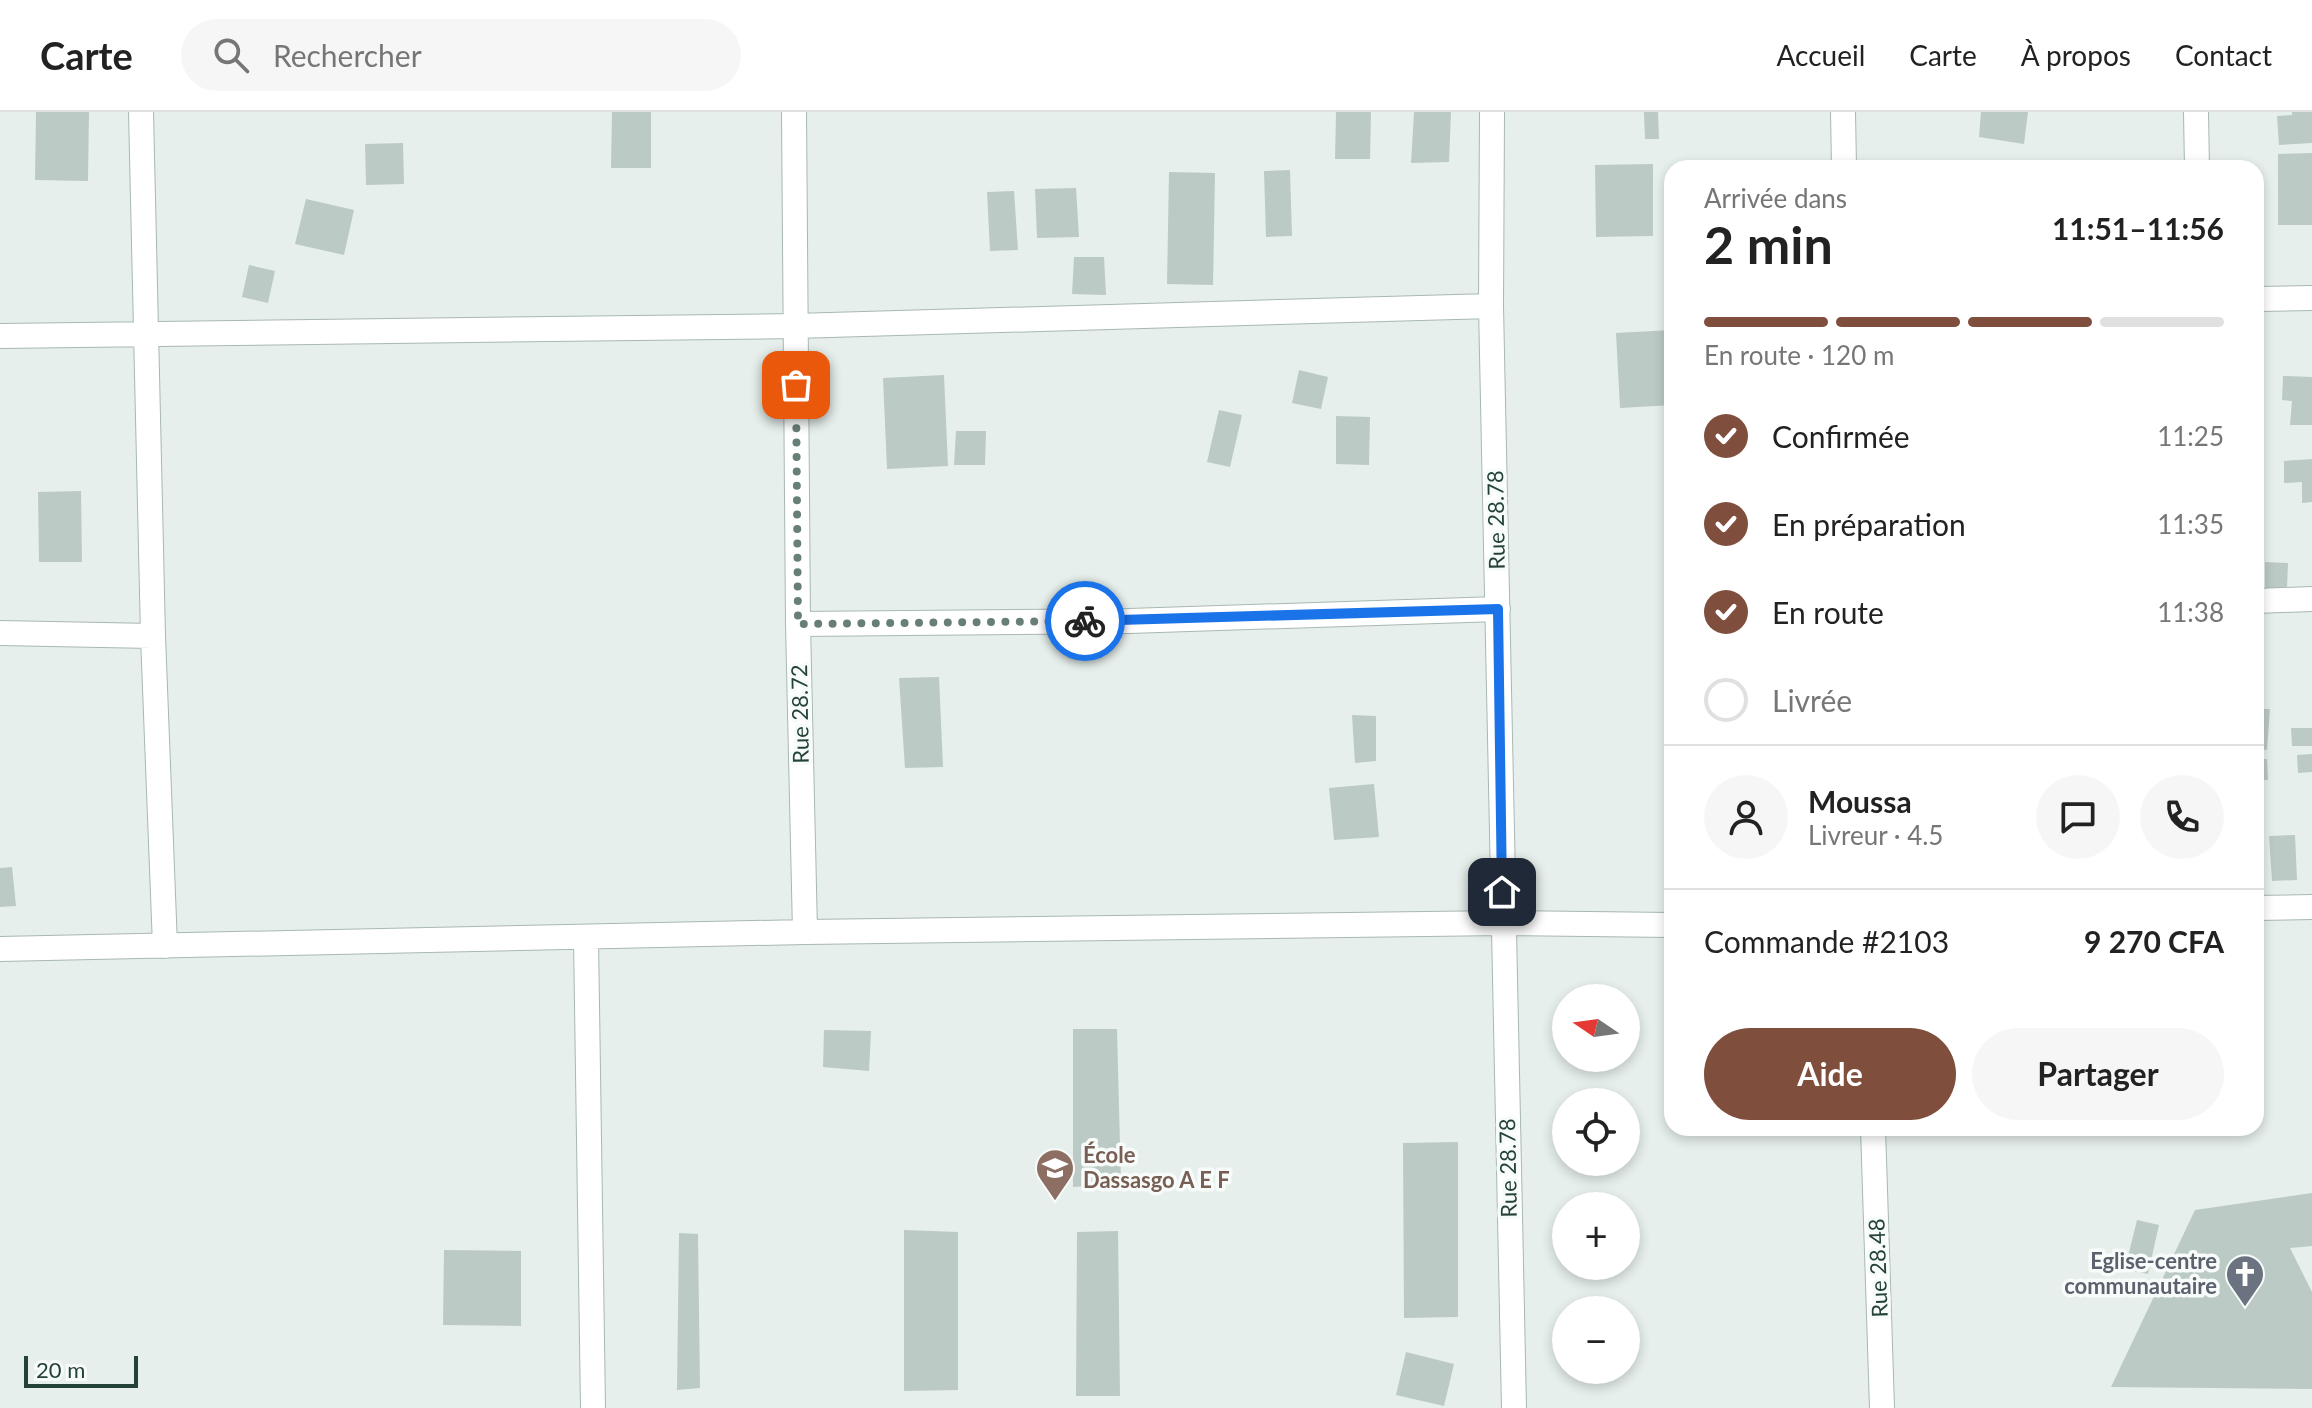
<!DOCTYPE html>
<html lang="fr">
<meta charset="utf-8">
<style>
:root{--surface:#fff;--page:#f6f6f6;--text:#222;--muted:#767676;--line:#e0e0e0;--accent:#804e3d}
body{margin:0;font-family:Lato,sans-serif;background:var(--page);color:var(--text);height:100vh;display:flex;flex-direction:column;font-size:30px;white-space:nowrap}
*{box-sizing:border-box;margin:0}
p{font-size:26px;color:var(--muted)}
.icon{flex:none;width:44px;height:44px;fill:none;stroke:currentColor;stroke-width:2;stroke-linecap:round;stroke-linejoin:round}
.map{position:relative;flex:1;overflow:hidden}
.details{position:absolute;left:1664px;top:48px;width:600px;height:976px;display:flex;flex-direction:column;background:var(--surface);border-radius:24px;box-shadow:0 4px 12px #0003}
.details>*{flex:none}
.needle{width:52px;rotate:283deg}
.fabs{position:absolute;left:1552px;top:872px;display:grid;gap:16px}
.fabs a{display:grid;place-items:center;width:88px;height:88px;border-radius:50%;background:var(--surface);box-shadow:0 4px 12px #0003;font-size:40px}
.scale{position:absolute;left:24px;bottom:20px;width:114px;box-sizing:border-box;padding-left:8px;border:4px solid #24423a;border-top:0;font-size:22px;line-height:28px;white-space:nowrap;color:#24423a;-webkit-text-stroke:6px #f7fbf9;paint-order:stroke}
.pin{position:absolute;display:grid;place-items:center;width:68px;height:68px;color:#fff;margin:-34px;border-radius:16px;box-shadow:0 4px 12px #0006}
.courier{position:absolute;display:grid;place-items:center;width:80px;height:80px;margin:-40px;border:6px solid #1a73e8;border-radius:50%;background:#fff;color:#222;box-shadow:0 2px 10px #0007}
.overview em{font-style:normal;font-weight:700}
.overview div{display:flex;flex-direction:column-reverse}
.overview{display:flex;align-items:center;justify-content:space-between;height:136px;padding:0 40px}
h1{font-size:52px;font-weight:700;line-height:60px}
.bar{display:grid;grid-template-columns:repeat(4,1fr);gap:12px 8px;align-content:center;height:96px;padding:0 40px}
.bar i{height:10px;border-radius:6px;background:var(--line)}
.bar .current{background:var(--accent)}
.bar p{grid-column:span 4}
.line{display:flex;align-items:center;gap:20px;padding:0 40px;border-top:2px solid var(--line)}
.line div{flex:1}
.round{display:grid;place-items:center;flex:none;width:84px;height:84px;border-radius:42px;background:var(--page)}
ol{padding:0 40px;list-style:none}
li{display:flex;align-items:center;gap:24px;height:88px}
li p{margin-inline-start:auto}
li .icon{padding:8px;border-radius:50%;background:var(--accent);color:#fff;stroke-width:4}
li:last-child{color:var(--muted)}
li i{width:44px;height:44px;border:4px solid var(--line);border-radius:50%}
.primary-button{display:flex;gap:16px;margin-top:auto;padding:16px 40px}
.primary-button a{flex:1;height:92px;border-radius:48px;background:var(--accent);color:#fff;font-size:32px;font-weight:700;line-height:92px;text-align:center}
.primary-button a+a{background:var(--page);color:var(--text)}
header{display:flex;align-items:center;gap:48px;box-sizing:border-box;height:112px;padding:0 40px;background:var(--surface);border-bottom:2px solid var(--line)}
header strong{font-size:38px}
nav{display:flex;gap:44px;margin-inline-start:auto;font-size:28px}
.search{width:560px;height:72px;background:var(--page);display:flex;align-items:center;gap:20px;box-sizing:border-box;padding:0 28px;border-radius:44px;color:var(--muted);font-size:30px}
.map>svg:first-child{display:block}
.building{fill:#bbcac4}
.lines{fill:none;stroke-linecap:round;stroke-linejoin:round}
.minor-casing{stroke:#a8b8b2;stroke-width:26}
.minor{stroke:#fff;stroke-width:24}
.done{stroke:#687f78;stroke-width:8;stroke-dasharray:0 14.4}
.route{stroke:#1a73e8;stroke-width:10}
.labels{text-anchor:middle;stroke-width:7;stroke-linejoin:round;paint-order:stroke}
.street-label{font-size:22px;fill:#24423a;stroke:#f7fbf9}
.education-label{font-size:22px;font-weight:bold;fill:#785e54;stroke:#f7fbf9;text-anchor:start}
.worship-label{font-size:22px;font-weight:bold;fill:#5b616d;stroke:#f7fbf9;text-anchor:end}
</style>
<header>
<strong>Carte</strong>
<div class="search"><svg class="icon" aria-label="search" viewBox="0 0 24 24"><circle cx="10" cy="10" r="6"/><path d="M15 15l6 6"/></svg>Rechercher</div>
<nav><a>Accueil</a><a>Carte</a><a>À propos</a><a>Contact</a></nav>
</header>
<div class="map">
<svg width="2312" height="1296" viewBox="0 0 2312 1296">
<rect width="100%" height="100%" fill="#e6efeb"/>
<!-- building -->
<path class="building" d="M36,0H89L88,69L35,68Z
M612,0H651V56H611Z
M1336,0H1371L1370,47H1335Z
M1414,0H1451L1449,50L1411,51Z
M1644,0H1658L1659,27H1645Z
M1981,0H2028L2024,32L1979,25Z
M2292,0H2312V31L2279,33L2277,4L2292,3Z
M403,31L404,72L366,73L365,32Z
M2312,41V113H2278V42Z
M1653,52V124L1596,125L1595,53Z
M1290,58L1292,124L1266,125L1264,59Z
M1169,60L1215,61L1213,173L1167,172Z
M1076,76L1079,125L1037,126L1035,77Z
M1014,79L1018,138L990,139L987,80Z
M306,87L354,98L344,143L295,132Z
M1074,145H1104L1106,183L1072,182Z
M249,153L275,159L268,191L242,185Z
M1671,218L1672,293L1620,296L1616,221Z
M1299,258L1328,265L1321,297L1292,291Z
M944,263L948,354L887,357L883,266Z
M2283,264L2312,265V313H2290L2292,289L2282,288Z
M1219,298L1242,303L1230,355L1207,350Z
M1336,304L1370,305L1369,353L1336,352Z
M956,319H986L985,353H954Z
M2312,347V390L2302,391V370L2284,371V349Z
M2262,378L2264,416H2256V379Z
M81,379L82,450H39L38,380Z
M2265,450L2288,451L2287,476H2265Z
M939,565L943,655L905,656L899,566Z
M2256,597H2270L2267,638L2256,637Z
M1352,603L1376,604V649L1355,651Z
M2291,616H2312V634H2292Z
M2312,642V660L2298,661L2297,643Z
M2256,647H2267L2268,668H2256Z
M1374,672L1379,725L1334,728L1329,676Z
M2295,723L2297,768L2272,769L2269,724Z
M12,755L16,794L0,795V756Z
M1073,917H1117L1121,1072L1073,1075Z
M824,918L871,919L869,959L823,955Z
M1458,1030V1205L1404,1206L1403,1031Z
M2312,1081V1134L2290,1136L2312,1180V1277L2111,1275L2195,1098Z
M2137,1108L2159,1113L2148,1162L2125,1157Z
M904,1118L958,1120V1278L904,1279Z
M1118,1119L1120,1284H1076L1077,1120Z
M679,1121L698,1122L700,1276L677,1278Z
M444,1138L521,1139V1214L443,1213Z
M1406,1240L1454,1252L1444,1294L1396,1283Z"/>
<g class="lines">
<!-- minor casing -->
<g class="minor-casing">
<path id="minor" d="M141,0L153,524L165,834
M794,0L798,512L805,820
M1492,0L1491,194L1514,1296
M1843,0L1844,56
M2196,0L2197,56
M2256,187L2312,186
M0,224L795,214L1491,194
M2256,489L2312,487
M798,512L1129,509L1498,497
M0,521L153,524
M2256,796L2312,795
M586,826L593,1296
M0,837L805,820L1503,811L1672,813
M1873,1016L1882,1296"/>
</g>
<!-- minor -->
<use href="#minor" class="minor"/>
</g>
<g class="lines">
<!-- done -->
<path class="done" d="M796,273L798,512L1085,509"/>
<!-- route -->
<path class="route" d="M1085,509L1498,497L1502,780"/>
</g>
<!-- icons -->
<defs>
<g id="school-pin" transform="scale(2)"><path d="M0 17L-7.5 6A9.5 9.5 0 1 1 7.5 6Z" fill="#8d6e63" stroke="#f7fbf9"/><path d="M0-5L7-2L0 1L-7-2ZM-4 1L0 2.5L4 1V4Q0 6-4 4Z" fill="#fff"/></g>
<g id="church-pin" transform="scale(2)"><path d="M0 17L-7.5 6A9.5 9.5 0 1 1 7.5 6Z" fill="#6b7280" stroke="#f7fbf9"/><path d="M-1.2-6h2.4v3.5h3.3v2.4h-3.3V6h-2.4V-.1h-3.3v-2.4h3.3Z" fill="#fff"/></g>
</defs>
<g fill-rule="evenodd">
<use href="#school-pin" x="1055" y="1056"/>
<use href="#church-pin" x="2245" y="1162"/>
</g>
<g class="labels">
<!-- street labels -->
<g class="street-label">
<text transform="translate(1496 408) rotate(-91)" y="8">Rue 28.78</text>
<text transform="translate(800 602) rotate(-91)" y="8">Rue 28.72</text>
<text transform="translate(1508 1056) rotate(-91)" y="8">Rue 28.78</text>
<text transform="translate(1878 1156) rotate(-92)" y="8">Rue 28.48</text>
</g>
<!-- education labels -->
<g class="education-label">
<text x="1083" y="1051">École<tspan x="1083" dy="25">Dassasgo A E F</tspan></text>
</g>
<!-- worship labels -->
<g class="worship-label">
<text x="2217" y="1157">Eglise-centre<tspan x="2217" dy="25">communautaire</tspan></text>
</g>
</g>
</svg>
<div class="fabs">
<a><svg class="needle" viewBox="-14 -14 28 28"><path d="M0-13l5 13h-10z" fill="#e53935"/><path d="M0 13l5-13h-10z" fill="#767676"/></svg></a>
<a><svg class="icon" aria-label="locate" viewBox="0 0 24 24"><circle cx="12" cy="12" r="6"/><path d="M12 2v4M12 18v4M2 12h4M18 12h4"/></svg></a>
<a>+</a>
<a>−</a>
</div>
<div class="scale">20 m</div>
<div class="pin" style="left:796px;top:273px;background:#ea580c"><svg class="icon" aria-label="bag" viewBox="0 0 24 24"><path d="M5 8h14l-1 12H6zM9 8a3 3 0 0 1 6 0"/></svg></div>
<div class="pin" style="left:1502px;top:780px;background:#1f2937"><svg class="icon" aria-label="home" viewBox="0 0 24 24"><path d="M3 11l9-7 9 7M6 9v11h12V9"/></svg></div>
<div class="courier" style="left:1085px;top:509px"><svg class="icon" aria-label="bike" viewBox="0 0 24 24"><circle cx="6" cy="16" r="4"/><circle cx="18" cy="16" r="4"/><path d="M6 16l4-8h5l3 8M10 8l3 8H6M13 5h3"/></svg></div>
<section class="details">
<div class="overview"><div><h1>2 min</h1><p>Arrivée dans</p></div><em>11:51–11:56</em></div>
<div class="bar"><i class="current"></i><i class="current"></i><i class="current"></i><i></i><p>En route · 120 m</p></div>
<ol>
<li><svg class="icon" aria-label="check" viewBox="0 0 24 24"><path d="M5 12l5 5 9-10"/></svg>Confirmée<p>11:25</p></li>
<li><svg class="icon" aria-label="check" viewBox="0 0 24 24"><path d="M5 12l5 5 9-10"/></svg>En préparation<p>11:35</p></li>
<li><svg class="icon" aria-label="check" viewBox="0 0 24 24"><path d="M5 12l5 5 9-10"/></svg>En route<p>11:38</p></li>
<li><i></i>Livrée</li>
</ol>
<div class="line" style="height:144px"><a class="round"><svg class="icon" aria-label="person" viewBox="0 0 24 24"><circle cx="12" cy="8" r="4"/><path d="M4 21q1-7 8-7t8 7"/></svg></a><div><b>Moussa</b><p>Livreur · 4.5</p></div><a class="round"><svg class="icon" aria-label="chat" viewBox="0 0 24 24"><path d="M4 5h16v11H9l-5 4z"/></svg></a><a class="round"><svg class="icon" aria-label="phone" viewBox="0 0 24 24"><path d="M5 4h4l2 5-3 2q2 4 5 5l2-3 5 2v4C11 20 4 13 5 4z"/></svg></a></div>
<div class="line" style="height:104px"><div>Commande #2103</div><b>9 270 CFA</b></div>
<div class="primary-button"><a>Aide</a><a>Partager</a></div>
</section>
</div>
